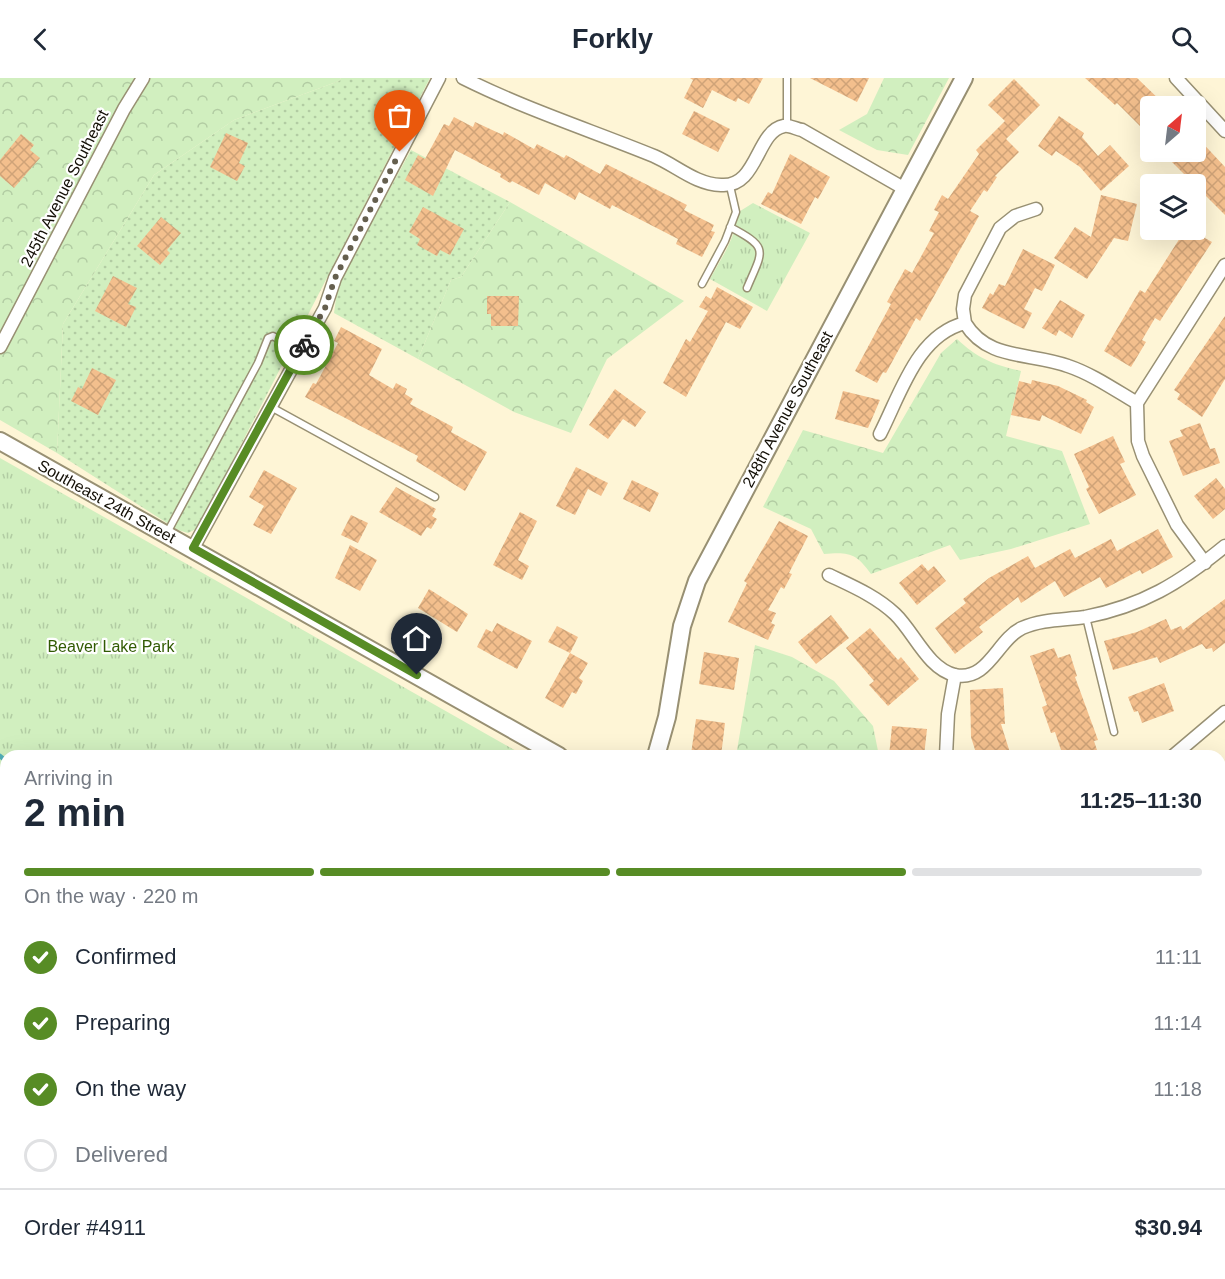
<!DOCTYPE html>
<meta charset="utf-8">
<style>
:root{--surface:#fff;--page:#f2f2f3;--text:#1f2937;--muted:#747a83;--line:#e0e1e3;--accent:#578c25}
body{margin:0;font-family:Arial,sans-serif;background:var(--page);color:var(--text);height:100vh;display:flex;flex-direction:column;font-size:22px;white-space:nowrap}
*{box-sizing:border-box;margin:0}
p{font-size:20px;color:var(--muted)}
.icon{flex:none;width:33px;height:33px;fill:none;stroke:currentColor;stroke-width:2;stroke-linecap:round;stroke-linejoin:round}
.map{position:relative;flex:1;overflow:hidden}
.sheet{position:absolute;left:0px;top:672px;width:1226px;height:530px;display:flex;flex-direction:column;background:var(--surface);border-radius:18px 18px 0 0;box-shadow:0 6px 24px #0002}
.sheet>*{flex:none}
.needle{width:39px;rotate:28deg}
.buttons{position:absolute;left:1140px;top:18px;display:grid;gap:12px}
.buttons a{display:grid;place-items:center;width:66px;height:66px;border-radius:6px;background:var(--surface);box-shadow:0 6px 24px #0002;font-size:30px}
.pin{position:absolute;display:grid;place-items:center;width:51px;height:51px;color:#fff;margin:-62px -26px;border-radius:50% 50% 50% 0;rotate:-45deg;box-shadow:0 0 6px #0007}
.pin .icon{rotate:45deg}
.courier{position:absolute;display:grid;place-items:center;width:60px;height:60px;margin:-30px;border:4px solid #578c25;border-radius:50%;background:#fff;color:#222;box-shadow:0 2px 8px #0007}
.summary em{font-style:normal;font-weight:700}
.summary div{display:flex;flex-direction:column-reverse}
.summary{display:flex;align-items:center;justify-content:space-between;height:102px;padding:0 24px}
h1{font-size:39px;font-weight:700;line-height:45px}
.bar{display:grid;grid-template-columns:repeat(4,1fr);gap:9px 6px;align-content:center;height:72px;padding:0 24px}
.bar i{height:8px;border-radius:4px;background:var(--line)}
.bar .on{background:var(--accent)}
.bar p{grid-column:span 4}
.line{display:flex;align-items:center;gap:15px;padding:0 24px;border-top:2px solid var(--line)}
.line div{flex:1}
ol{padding:0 24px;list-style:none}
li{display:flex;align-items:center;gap:18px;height:66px}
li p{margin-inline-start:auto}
li .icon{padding:6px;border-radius:50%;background:var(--accent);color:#fff;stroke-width:4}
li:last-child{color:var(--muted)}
li i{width:33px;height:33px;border:3px solid var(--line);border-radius:50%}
header{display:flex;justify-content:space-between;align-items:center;height:78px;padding:0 24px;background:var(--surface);font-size:27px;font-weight:700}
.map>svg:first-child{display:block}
.grass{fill:url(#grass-dots)}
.forest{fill:url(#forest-crowns)}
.park{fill:url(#park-tufts)}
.pitch{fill:#d1efbf}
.water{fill:#52afb8}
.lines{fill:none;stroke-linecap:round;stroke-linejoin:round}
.stream{stroke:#52afb8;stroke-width:4.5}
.building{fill:url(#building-cross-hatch)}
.lane-casing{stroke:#989073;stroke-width:9}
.street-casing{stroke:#989073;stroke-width:15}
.secondary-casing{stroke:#989073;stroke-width:20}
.lane{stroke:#fff;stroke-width:6}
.street{stroke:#fff;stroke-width:12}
.secondary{stroke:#fff;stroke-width:16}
.done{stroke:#655f4e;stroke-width:6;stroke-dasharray:0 10.8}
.route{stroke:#578c25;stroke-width:8}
.labels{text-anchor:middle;stroke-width:4.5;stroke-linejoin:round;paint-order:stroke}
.street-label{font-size:16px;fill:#120e05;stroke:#fff}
.park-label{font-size:16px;fill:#315b03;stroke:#fff}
</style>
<header><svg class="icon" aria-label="back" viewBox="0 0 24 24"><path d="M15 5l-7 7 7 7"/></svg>Forkly<svg class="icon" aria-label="search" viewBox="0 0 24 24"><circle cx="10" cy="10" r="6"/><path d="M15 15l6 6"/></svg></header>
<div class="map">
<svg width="1225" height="1201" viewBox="0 0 1225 1201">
<defs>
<pattern id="grass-dots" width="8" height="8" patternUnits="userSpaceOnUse" patternTransform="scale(1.5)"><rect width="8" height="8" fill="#d1efbf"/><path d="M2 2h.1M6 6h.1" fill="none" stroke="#b2cca3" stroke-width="1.8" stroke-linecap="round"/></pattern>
<pattern id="forest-crowns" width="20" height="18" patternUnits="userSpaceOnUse" patternTransform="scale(1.5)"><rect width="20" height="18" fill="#d1efbf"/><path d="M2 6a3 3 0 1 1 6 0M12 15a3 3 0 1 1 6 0" fill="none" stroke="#b2cca3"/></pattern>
<pattern id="park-tufts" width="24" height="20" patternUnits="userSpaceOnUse" patternTransform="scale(1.5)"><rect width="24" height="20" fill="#d1efbf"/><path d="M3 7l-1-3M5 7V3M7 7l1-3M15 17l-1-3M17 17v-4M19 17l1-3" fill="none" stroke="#b2cca3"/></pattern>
<pattern id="building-cross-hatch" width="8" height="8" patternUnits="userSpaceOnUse" patternTransform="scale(1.5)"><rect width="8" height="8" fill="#f3bf8d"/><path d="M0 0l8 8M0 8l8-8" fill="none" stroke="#cfa378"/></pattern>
</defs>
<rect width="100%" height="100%" fill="#fef5d6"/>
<!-- grass -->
<path class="grass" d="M341,0H430L198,450L188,455L178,452L57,375L63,246L154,97L234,42L339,3Z
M411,72L510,124L461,199L451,202L418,281L334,235L338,206Z"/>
<!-- forest -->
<path class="forest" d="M0,0H341L339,3L234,42L154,97L63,246L57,375L0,342Z
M884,0H949L908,77L877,72L839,52L867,36Z
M510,124L684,223L607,281L571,355L514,334L418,281L451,202L461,199Z
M957,261C977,280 994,287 1021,293L1006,358L1062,373L1090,446L1011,471L960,482L950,467L871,496C856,475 849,474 824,476L811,451L763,429L803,352L883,375L941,275Z
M755,567L792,579L834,603L873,648L879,678H736Z
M1225,829V1028L1220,1025V839Z"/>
<!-- park -->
<path class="park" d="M753,125L810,155L767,233L710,201C720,182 738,157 737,135Z
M0,380L525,678H6V1196H1220V1073L1225,1076V1201H0Z"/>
<!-- pitch -->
<path class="pitch" d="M0,796L6,804V1007L0,1004Z"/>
<!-- water -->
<path class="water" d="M1225,695V792L1220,802V701Z"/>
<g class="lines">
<!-- stream -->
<path class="stream" d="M0,678L6,683
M255,1201V1196"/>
</g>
<!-- building -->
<path class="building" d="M690,0H763L749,26L738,20L736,24L712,12L703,30L684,20L693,2Z
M810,0H869L857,24Z
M1085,0H1137L1166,28H1150V58L1117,25L1115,27Z
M1014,1L1040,27L1006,61L1019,74L995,98L997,99L987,114L984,112L970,133L979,138L920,243L916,240L886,295L883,294L877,305L855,293L891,226L887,224L905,191L912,195L934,155L929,153L939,134L934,132L942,117L948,121L979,76L976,72L1005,43L988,27Z
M694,33L730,51L718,74L682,56Z
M1059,38L1084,55L1082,59L1098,78L1110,67L1129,88L1101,113L1080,89L1056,73L1052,78L1038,68Z
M454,39L473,49L475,44L503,57L504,54L534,71L537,66L564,80L566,77L600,96L606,86L687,127L684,132L714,147L711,153L715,154L702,179L676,166L678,161L612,127L610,131L579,114L575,122L545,105L539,117L512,103L510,105L500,99L501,96L455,72L433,118L405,102L418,77L425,81L444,46L449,48Z
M226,55L248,65L239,85L245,88L237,103L210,89Z
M21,56L34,67L30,72L40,80L14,110L0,98V82Z
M1196,58L1225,89V137L1162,74H1196Z
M790,76L830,99L818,121L815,119L801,146L761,126L768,114L772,116Z
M1101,117L1137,126L1128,163L1114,160L1087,201L1054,180L1075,149L1091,159Z
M423,129L464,151L450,177L440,172L437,178L417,167L420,161L409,154Z
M161,139L181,155L167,172L170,175L160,187L137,168Z
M1185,152H1191L1212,164L1160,243L1155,240L1142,262L1146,264L1131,289L1104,273L1140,212L1145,215Z
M1023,171L1055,187L1042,213L1035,210L1024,231L1032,235L1024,251L982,230L990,215L993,217L999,206L1005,208Z
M113,198L137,210L128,226L136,229L126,249L95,233Z
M717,209L753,229L740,251L726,244L686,319L663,305L686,261L690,264L708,233L699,229L706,218L711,221Z
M487,218H519L518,248H491V236H487Z
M1060,222L1085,237L1072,260L1059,252L1056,258L1042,250Z
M1225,238V301L1202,339L1177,321L1180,316L1174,312Z
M341,249L382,271L369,297L393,311L396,305L407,311L405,316L413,321L410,326L453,349L451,354L487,374L465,413L416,383L418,378L305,319L313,305L316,306L338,265L334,263Z
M92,290L116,302L98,337L71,323L78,309L82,311Z
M1032,302L1058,308L1087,322L1086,324L1094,329L1081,356L1042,337L1040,343L1011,337L1019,303L1031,306Z
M615,311L646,334L635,349L623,341L608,361L589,347Z
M843,313L880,322L868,350L835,341Z
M1200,345L1210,371L1215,370L1220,385L1183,398L1169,363L1183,358L1180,352Z
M1113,358L1125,384L1120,386L1136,417L1099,436L1086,411L1089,409L1074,376Z
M576,389L608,405L601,418L588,411L575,437L556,428Z
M264,392L297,410L271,456L253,447L264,428L249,419Z
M1216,400L1225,411V431L1213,441L1194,418Z
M632,402L659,415L650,434L623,421Z
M396,409L436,431L432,438L437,441L431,451L427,449L421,458L379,434Z
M520,434L537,443L518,482L529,488L522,502L493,487Z
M351,437L368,445L358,465L341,457Z
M779,443L808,458L789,495L792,496L784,511L781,509L768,532L776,535L771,545L775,547L768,562L728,544L747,505L744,503Z
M1158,451L1173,479L1142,496L1140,492L1106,510L1100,499L1064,519L1055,503L1021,525L1018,519L979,549L983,554L955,576L935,550L966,525L963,521L989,500L1028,478L1035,490L1070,471L1075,480L1111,461L1117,473Z
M350,467L377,482L360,513L335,500Z
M922,486L928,493L934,488L946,503L917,527L899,505Z
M429,511L468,536L457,554L418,530Z
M1225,521V565L1213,574L1212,570L1206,571L1202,566L1160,585L1157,579L1113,592L1104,563L1137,554L1166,541L1171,552L1181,548L1183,552Z
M831,537L849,560L816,586L798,564Z
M497,545L532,563L517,591L477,569L486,551L492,554Z
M557,548L578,559L570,575L548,564Z
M870,550L898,582L901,579L919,601L888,628L869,607L874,603L846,570Z
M1054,570L1058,580L1070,576L1077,598L1075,599L1098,662L1094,663L1099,678H1063L1055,654L1051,655L1042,629L1047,627L1030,578Z
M704,574L739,580L734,612L699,606Z
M570,575L588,585L579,600L583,603L576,616L572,614L563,630L545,620Z
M1164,605L1174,633L1142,645L1138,633L1134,634L1128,619Z
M1003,610L1005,646H1001L1011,678H977L971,659L970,612Z
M696,641L725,645L721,678L691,676Z
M892,648L927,651L924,678H889Z"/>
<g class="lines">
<!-- lane casing -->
<g class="lane-casing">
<path id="lane" d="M787,0V47
M730,149C770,170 763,172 747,210
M702,206L725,163L736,134L730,108
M271,329L435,419
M167,455L258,285L268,260L273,258L300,275
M1086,539L1114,654"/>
</g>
<!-- street casing -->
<g class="street-casing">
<path id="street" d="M463,0C525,31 590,52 654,78C677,88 695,106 721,107C758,110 756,53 784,48C790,47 796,51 802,52L905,111
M1176,0L1225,53
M965,245C988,283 1030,274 1068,288C1092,296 1115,312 1137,325
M0,269L124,31L143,0
M880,356C901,315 917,257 965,245L963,231L965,217L1000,150L1015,138L1036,131
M193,470L325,230L335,200L439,0
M1205,485L1177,447L1143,378L1138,363L1137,325L1225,187
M829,497C852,508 876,518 895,536C914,554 928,591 955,597C988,604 997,562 1022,550C1042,541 1064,542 1085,539C1142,528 1180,505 1225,468
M946,678L948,636L955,597
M1173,678L1225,634"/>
</g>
<!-- secondary casing -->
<g class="secondary-casing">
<path id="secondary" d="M0,363L559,678
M656,678L667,639L682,548L697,503L964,0
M1220,1052L1225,1055"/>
</g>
<!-- lane -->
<use href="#lane" class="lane"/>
<!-- street -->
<use href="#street" class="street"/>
<!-- secondary -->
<use href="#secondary" class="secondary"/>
</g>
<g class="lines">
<!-- done -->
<path class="done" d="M304,267L325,230L335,200L400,74"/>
<!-- route -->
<path class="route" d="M304,267L193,470L417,597"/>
</g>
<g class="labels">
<!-- street labels -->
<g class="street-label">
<text transform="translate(64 110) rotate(-63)" y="6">245th Avenue Southeast</text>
<text transform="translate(787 331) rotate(-62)" y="6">248th Avenue Southeast</text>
<text transform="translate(107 423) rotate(29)" y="6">Southeast 24th Street</text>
</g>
<!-- park labels -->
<g class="park-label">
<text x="111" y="574">Beaver Lake Park</text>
</g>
</g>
</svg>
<div class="buttons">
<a><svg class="needle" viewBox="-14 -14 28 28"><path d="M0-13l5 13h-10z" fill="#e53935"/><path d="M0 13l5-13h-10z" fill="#747a83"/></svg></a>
<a><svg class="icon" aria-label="layers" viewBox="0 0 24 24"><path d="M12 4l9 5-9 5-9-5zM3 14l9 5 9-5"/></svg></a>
</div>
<div class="pin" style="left:400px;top:74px;background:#ea580c"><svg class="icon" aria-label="bag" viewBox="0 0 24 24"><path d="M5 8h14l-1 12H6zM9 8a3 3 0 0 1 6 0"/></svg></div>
<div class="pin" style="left:417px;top:597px;background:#1f2937"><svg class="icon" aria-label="home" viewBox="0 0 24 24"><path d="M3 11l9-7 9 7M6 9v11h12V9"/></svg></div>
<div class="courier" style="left:304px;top:267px"><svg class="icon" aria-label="bike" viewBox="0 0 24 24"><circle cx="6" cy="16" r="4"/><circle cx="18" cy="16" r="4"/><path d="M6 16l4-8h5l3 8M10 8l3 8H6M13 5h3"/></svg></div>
<section class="sheet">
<div class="summary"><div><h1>2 min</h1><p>Arriving in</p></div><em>11:25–11:30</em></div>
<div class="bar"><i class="on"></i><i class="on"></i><i class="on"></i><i></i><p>On the way · 220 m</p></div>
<ol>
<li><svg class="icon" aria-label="check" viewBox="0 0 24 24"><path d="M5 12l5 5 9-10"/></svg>Confirmed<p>11:11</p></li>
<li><svg class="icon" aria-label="check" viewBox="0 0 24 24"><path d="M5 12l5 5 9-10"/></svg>Preparing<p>11:14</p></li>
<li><svg class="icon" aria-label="check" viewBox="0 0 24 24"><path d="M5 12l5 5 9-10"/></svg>On the way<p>11:18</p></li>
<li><i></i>Delivered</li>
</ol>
<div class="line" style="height:78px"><div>Order #4911</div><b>$30.94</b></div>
</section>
</div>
